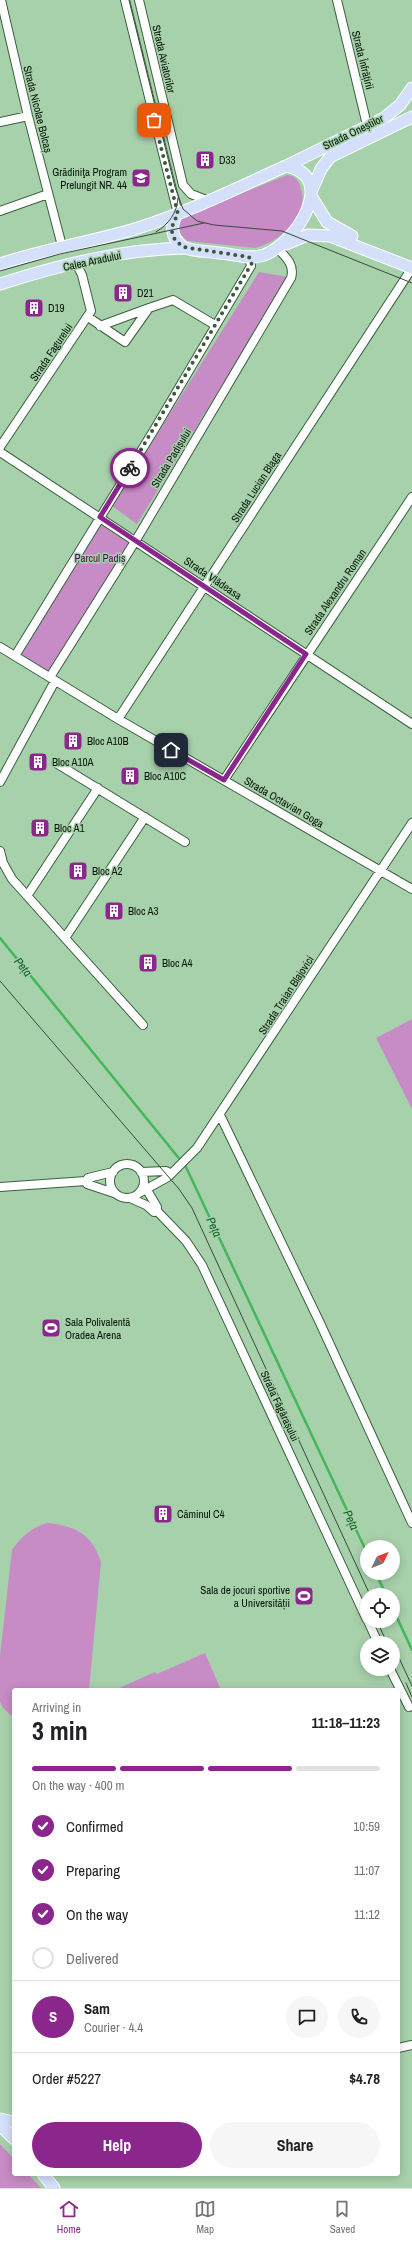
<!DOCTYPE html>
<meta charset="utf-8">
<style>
:root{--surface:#fff;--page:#f6f6f6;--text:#202124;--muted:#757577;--line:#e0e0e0;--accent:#8b268d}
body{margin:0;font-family:"Archivo Narrow",sans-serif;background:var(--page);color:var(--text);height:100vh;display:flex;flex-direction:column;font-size:15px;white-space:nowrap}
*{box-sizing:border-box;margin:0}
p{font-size:13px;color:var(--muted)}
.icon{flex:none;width:22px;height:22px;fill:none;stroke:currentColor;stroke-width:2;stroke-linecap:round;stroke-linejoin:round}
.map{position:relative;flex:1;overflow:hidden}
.details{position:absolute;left:12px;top:1688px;width:388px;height:488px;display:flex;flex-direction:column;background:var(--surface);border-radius:4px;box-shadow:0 2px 10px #0003}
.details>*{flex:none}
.needle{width:26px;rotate:47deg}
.controls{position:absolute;left:360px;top:1540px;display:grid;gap:8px}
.controls a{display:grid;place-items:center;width:40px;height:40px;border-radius:50%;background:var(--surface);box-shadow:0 2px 10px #0003;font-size:20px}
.pin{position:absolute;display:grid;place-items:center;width:34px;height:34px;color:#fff;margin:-17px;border-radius:8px;box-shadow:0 2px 6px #0006}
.courier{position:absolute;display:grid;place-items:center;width:40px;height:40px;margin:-20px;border:3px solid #8b268d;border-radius:50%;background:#fff;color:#222;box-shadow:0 1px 5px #0007}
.headline em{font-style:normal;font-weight:700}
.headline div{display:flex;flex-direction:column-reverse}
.headline{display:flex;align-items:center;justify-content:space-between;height:68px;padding:0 20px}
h1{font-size:26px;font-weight:700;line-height:30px}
.bar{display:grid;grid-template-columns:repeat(4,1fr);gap:6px 4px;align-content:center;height:48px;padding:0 20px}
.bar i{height:5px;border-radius:3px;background:var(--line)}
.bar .current{background:var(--accent)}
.bar p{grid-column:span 4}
.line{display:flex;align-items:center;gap:10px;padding:0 20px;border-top:1px solid var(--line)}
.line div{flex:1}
.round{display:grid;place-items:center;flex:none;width:42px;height:42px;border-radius:21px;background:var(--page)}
ol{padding:0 20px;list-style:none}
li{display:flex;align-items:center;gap:12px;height:44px}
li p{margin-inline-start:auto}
li .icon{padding:4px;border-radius:50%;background:var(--accent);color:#fff;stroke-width:4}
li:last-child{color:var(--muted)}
li i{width:22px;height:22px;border:2px solid var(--line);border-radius:50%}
.action{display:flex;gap:8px;margin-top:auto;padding:8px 20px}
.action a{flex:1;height:46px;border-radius:24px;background:var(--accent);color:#fff;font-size:16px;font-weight:700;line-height:46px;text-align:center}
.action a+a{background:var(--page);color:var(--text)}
.tab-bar{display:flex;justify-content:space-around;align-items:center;height:56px;border-top:1px solid var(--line);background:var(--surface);font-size:11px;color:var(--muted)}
.tab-bar a{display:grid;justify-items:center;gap:2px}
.tab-bar .current{color:var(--accent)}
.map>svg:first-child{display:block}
.green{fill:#c78bc6}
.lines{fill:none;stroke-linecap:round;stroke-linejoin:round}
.stream{stroke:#44b65b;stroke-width:2.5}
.minor-casing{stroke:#3a603f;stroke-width:10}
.major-casing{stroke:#fff;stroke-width:13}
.minor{stroke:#fff;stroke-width:8}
.major{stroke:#d4dffa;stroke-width:11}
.tram{stroke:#354c37;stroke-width:1}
.done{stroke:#3e5640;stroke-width:4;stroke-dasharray:0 7.2}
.route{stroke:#8b268d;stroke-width:5}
.labels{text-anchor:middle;stroke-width:3;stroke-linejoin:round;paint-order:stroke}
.street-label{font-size:11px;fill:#051407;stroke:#a7d1ab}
.poi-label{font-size:11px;fill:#051407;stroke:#a7d1ab;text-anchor:start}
.park-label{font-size:11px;fill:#4a0e4b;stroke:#a7d1ab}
.water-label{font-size:12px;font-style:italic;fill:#0c5e23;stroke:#a7d1ab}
</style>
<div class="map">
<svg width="412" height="2188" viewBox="0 0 412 2188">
<rect width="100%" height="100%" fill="#a7d1ab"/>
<!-- green -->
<path class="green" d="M287,175C296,176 299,181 301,189C310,217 279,242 255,248L188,241L180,234L179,224L184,216Z
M259,272L288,277L137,524L112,506Z
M100,517L136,540L50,677L15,656Z
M412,1019V1109L376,1038Z
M47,1523C76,1526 92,1534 101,1562L89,1690H14V1718L3,1708L0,1701V1656L12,1550C22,1536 31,1528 47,1523Z
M205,1653L221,1690H115L155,1672L157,1674Z
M0,2144L14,2159V2174H28L41,2188H0Z"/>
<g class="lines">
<!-- stream -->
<path class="stream" d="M0,938L186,1167L367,1553
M376,1573L386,1595
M393,1609L412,1650"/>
<!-- minor casing -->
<g class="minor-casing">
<path id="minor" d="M1,0L28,116L62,246
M125,0L178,214
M139,0L183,185L191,194L209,201
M337,0L367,125
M0,122L28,116
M0,211L48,194
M88,317L125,342L149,308L173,300L215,325
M100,326L149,308
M0,447L91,311L82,275L76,263
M0,452L412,724
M0,647L118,719L412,889
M15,656L154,430L251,266L249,257
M50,677L136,540L291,278C295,265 286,257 277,248
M118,719L412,268
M56,763L185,842
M224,780L412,497
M0,782L55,681
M0,851L3,863L12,879L143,1025
M27,896L98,788
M65,938L145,817
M220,1115L320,1323L412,1523
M110 1181a17 17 0 1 1 34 0a17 17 0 1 1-34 0Z
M141,1172L166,1171L170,1173
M86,1181L87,1184L114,1193
M144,1185L157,1207V1211L186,1241L202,1265L367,1620
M0,1187L86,1181L88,1178L113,1172
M141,1192L168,1177L197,1148L412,823
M130,1198L146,1205L154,1212L157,1211
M368,1621L378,1643
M390,1669L409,1707
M398,2048L412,2045"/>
</g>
<!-- major casing -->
<g class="major-casing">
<path id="major" d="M286,166L384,118L400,105L412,88
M311,192L321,169L330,157L412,117
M311,196L327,222L352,236
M286,244L308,235L330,236L412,268
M0,264C45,249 92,242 138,228C189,212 237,188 286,166C339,176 296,244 264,255C251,260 233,254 219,253C208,251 193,252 183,247C171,238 170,226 177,214
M0,284C60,265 123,249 186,248
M0,2119L14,2122
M0,2125L14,2139
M43,2174L54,2188"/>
</g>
<!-- minor -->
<use href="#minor" class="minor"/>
<!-- major -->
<use href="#major" class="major"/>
<!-- tram -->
<path class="tram" d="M129,0L175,187L183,209L197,221L214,225L282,231L412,283
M156,232C169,224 177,213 178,198
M0,271L60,254L204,223
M0,981L179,1189L192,1208L370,1595
M377,1621L387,1643
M393,1645L412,1686
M406,1683L412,1697"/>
</g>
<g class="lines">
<!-- done -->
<path class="done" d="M130,468L252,263L249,257L183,247L175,240L172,233L173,223L178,214L154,120"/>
<!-- route -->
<path class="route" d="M130,468L100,517L306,654L224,780L171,750"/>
</g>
<!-- icons -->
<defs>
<g id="building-square" transform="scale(1)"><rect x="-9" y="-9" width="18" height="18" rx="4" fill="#8b268d" stroke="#a7d1ab"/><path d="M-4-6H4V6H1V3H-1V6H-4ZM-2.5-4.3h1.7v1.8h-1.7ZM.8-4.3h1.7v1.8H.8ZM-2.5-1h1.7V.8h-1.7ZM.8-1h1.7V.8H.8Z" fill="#fff"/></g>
<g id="school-square" transform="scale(1)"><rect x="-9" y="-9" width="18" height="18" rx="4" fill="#8b268d" stroke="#a7d1ab"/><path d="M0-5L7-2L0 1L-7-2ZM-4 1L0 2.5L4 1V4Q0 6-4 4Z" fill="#fff"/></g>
<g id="stadium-square" transform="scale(1)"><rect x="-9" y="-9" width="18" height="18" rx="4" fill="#8b268d" stroke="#a7d1ab"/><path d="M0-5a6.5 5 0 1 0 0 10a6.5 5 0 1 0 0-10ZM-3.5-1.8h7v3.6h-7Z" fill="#fff"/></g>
</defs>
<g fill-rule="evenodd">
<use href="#building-square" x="205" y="160"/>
<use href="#school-square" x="141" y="178"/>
<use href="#building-square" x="123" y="293"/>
<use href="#building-square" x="34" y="308"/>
<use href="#building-square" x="73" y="741"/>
<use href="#building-square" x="38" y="762"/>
<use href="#building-square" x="130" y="776"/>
<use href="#building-square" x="40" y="828"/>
<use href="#building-square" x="78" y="871"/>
<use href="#building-square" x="114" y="911"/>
<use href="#building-square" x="148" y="963"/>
<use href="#stadium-square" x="51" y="1328"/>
<use href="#building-square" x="163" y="1514"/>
<use href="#stadium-square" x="304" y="1596"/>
</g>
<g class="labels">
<!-- street labels -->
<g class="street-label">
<text transform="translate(164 59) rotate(77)" y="4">Strada Aviatorilor</text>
<text transform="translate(363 60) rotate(76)" y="4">Strada Înfrățirii</text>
<text transform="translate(38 109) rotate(76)" y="4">Strada Nicolae Bolcaș</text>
<text transform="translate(353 132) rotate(-26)" y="4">Strada Oneștilor</text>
<text transform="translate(92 261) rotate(-12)" y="4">Calea Aradului</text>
<text transform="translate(51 352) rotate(-56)" y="4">Strada Fagurelui</text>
<text transform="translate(171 458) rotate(-59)" y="4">Strada Padișului</text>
<text transform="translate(256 487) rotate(-57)" y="4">Strada Lucian Blaga</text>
<text transform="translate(213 578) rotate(34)" y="4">Strada Vlădeasa</text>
<text transform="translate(335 592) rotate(-56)" y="4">Strada Alexandru Roman</text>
<text transform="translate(284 802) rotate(30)" y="4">Strada Octavian Goga</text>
<text transform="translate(286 995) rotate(-57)" y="4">Strada Traian Blajovici</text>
<text transform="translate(280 1406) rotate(65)" y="4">Strada Făgărașului</text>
</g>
<!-- poi labels -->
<g class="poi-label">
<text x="219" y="164">D33</text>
<text x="127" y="176" text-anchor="end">Grădiniţa Program<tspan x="127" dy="13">Prelungit NR. 44</tspan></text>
<text x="137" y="297">D21</text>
<text x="48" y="312">D19</text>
<text x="87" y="745">Bloc A10B</text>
<text x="52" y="766">Bloc A10A</text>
<text x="144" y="780">Bloc A10C</text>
<text x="54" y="832">Bloc A1</text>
<text x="92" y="875">Bloc A2</text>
<text x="128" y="915">Bloc A3</text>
<text x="162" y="967">Bloc A4</text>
<text x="65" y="1326">Sala Polivalentă<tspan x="65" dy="13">Oradea Arena</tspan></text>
<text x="177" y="1518">Căminul C4</text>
<text x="290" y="1594" text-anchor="end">Sala de jocuri sportive<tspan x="290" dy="13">a Universității</tspan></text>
</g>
<!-- park labels -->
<g class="park-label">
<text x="100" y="562">Parcul Padiș</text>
</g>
<!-- water labels -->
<g class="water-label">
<text transform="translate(23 967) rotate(51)" y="4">Peța</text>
<text transform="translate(214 1227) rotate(65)" y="4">Peța</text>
<text transform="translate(351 1520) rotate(65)" y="4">Peța</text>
</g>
</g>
</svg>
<div class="controls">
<a><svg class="needle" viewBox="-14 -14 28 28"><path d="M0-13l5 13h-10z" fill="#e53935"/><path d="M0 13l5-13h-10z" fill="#757577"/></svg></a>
<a><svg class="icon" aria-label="locate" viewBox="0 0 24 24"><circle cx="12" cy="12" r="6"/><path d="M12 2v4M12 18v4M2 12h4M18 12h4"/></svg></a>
<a><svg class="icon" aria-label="layers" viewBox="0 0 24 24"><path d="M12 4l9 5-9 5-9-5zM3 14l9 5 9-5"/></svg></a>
</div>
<div class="pin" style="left:154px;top:120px;background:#ea580c"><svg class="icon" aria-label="bag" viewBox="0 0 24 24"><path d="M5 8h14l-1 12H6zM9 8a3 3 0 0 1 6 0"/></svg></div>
<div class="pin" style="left:171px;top:750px;background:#1f2937"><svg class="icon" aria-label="home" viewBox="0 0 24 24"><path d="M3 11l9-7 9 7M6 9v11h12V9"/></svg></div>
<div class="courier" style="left:130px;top:468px"><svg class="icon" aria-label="bike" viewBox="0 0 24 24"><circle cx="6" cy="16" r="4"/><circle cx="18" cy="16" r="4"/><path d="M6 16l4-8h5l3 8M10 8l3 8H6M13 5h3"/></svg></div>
<section class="details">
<div class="headline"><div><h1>3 min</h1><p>Arriving in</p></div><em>11:18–11:23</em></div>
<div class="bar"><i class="current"></i><i class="current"></i><i class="current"></i><i></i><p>On the way · 400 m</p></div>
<ol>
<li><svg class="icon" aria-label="check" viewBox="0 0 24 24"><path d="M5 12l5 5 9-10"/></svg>Confirmed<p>10:59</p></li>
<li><svg class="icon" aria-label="check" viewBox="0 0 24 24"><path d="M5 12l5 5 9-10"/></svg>Preparing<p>11:07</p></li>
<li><svg class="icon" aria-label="check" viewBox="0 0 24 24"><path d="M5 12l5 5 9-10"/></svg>On the way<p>11:12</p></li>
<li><i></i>Delivered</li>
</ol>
<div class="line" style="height:72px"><b class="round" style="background:var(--accent);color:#fff">S</b><div><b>Sam</b><p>Courier · 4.4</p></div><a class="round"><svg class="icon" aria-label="chat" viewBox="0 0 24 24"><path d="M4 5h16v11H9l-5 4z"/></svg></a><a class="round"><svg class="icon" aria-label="phone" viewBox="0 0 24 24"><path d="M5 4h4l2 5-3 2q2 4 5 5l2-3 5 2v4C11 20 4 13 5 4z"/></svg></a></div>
<div class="line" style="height:52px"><div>Order #5227</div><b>$4.78</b></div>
<div class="action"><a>Help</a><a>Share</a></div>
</section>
</div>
<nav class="tab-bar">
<a class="current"><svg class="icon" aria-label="home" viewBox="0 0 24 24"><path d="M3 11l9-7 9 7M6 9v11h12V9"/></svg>Home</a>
<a><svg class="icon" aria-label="map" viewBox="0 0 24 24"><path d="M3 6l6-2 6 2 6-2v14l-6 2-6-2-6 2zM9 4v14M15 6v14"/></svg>Map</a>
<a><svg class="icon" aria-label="saved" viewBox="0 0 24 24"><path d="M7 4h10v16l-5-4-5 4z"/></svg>Saved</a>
</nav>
